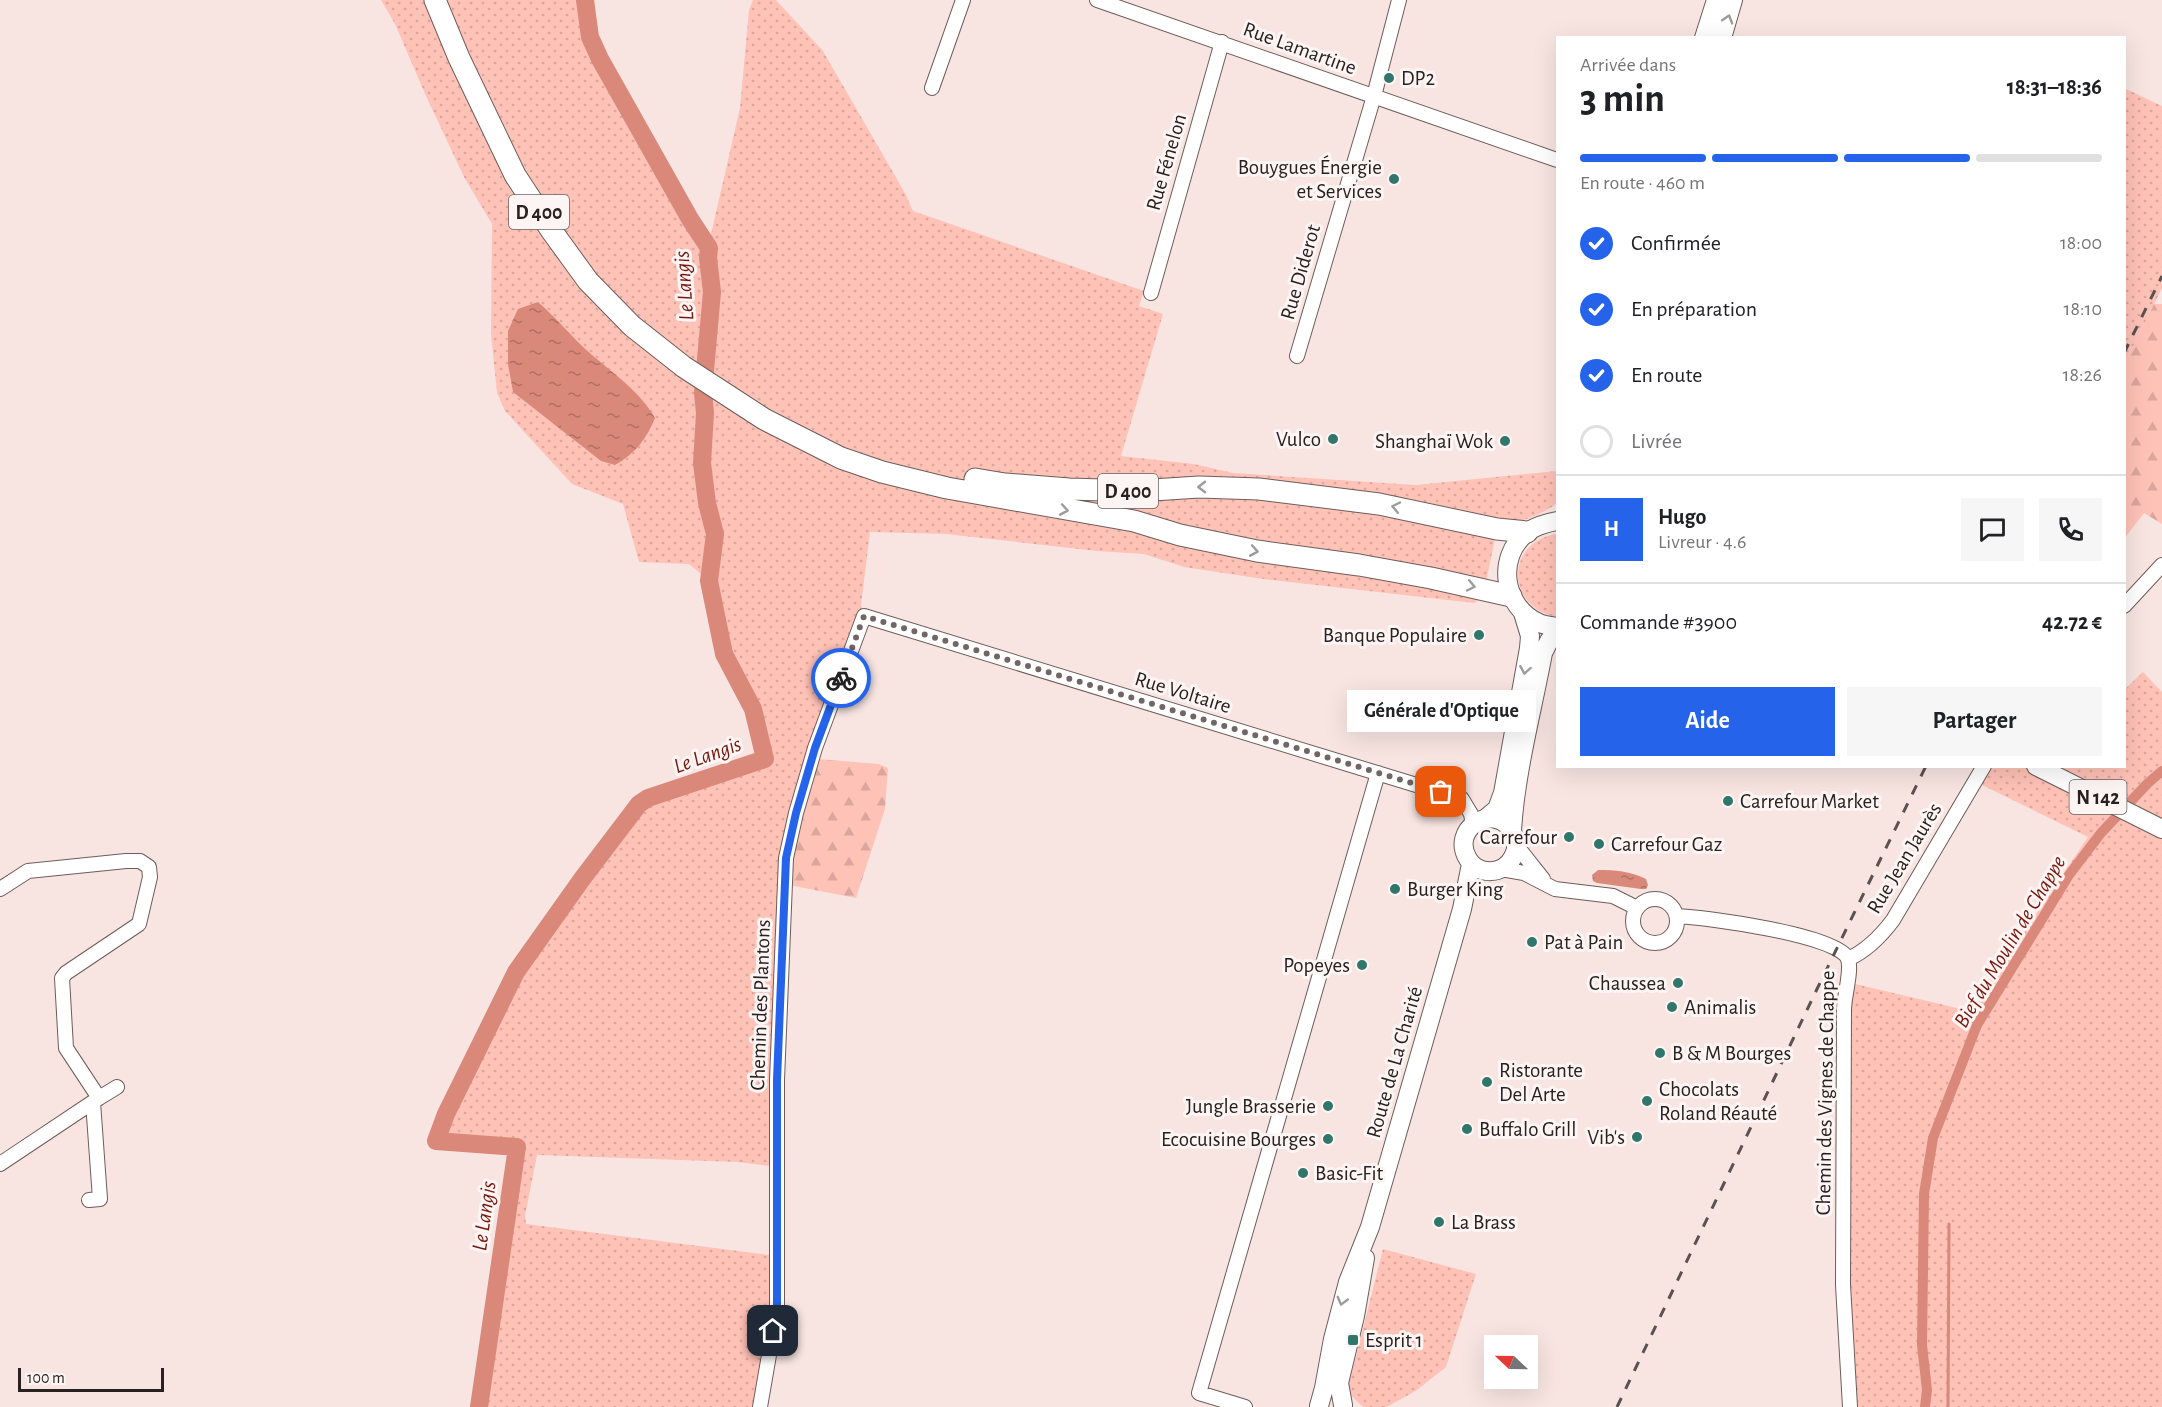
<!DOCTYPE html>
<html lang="fr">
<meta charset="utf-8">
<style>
:root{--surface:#fff;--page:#f6f6f6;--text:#202124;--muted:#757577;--line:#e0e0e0;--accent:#2563eb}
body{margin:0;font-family:"Alegreya Sans",sans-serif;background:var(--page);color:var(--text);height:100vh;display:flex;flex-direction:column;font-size:22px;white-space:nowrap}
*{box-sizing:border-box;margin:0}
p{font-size:20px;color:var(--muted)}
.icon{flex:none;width:33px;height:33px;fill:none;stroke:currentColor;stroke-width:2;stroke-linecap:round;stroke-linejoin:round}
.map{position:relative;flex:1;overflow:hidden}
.panel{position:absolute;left:1556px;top:36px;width:570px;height:732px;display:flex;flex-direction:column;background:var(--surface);border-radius:0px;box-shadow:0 6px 24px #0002}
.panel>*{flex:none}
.needle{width:39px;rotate:292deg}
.fabs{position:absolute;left:1484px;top:1335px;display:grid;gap:12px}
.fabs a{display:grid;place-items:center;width:54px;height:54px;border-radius:0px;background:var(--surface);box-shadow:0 6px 24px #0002;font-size:30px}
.scale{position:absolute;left:18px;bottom:15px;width:146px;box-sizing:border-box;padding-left:6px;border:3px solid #282120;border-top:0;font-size:16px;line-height:21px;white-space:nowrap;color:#282120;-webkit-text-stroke:4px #fdf5f4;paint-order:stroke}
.pin{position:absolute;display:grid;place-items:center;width:51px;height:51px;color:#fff;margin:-26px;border-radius:12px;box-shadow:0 3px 9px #0006}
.courier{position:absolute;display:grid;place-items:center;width:60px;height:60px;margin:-30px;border:4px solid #2563eb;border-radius:50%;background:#fff;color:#222;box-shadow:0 2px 8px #0007}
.bubble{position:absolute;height:42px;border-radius:0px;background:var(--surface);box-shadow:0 6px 24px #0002;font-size:20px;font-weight:700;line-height:42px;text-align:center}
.head em{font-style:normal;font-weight:700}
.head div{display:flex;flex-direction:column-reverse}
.head{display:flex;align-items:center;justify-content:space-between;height:102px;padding:0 24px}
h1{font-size:39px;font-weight:700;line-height:45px}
.bar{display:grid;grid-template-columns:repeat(4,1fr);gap:9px 6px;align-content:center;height:72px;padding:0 24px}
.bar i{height:8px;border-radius:4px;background:var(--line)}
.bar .selected{background:var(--accent)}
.bar p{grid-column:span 4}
.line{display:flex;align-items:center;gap:15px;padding:0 24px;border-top:2px solid var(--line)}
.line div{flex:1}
.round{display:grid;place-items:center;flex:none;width:63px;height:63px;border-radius:0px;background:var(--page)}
ol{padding:0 24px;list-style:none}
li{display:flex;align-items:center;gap:18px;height:66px}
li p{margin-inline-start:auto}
li .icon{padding:6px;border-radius:50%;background:var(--accent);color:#fff;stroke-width:4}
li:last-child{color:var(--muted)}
li i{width:33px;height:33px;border:3px solid var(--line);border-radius:50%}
.cta{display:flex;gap:12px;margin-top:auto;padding:12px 24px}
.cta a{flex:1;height:69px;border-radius:0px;background:var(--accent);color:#fff;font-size:24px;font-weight:700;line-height:69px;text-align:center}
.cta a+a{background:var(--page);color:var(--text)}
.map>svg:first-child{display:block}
.grass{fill:url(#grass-dots)}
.forest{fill:url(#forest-firs)}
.water{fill:url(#water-ripples)}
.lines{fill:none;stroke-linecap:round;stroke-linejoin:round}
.stream{stroke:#d9887a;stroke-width:3}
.canal{stroke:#d9887a;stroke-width:10}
.river{stroke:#d9887a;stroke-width:18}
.minor-casing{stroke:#6d5d5a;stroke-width:16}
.major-casing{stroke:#6d5d5a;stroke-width:20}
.highway-casing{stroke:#6d5d5a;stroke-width:23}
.minor{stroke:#fff;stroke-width:14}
.major{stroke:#fff;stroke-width:18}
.highway{stroke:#fff;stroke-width:21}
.rail{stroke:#5b5150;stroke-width:3;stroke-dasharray:10 10;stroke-linecap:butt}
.oneway{stroke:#9e9b9b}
.done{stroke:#716664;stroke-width:6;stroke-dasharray:0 10.8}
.route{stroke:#2563eb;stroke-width:8}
.poi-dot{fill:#31766b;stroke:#fdf5f4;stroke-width:2}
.labels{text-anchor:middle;stroke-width:6;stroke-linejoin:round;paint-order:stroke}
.shield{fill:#fdf5f4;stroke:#686160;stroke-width:1.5}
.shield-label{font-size:20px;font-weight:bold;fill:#282120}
.street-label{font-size:21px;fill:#282120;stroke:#fdf5f4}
.poi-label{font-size:21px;fill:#282120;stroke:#fdf5f4;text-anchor:start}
.water-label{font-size:22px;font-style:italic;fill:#78170c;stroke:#fdf5f4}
</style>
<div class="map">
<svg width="2162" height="1407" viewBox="0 0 2162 1407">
<defs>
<pattern id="grass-dots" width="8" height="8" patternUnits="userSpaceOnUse" patternTransform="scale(1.5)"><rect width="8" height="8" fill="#ffc2b7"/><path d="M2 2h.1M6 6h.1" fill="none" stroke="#dba69d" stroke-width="1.8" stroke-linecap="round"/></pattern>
<pattern id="forest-firs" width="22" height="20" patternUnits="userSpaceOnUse" patternTransform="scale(1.5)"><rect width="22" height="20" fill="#ffc2b7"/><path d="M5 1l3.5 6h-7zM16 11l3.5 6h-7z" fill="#dba69d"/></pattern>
<pattern id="water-ripples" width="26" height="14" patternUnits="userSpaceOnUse" patternTransform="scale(1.5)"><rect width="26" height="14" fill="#d9887a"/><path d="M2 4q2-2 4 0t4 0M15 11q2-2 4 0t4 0" fill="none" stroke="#b06f64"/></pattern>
</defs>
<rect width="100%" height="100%" fill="#f8e5e2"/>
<!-- grass -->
<path class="grass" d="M381,0H585L590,37L600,59L690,219L708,247L740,108L749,10L753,0H776L823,51L905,193L913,211L1144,291L1139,306L1163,314L1121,456L1194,464L1233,473L1416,485L1557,471V503C1543,515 1515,523 1497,529L1483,597L1474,603L1263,579L1184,567L1144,554L1097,551L946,534L870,532L861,605L864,616L790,835L777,1167L738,1162L537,1155L525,1216L526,1224L777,1256L760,1407H479L517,1148L436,1141L446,1114L516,972L582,879L639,804L648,798L765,759L753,709L724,654L709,581L689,564L639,562L623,504L572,484L505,411L497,393L491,334L492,224L464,177L426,96L395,24Z
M2124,88L2162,106V288L2124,365Z
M1557,534V617C1505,608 1505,541 1557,534Z
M2143,672L2162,692V1407H1850L1847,982L1974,1012L1986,984L2014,947L2088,837L1974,781L1984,767L2124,766V690Z
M1383,1249L1476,1274L1446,1367L1417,1390L1387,1407H1363L1347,1392Z"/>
<!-- forest -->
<path class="forest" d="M2154,304H2162V524L2144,513L2124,539V365Z
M818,759L879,764L888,768L885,809L856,898L789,885L794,836Z"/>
<!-- water -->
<path class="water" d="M538,302C554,316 567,331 581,345C606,369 638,388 655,418C647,438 635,454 615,465L601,461L513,392L508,364V331L518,309Z
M1598,870C1615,870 1630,871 1646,879L1648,885L1646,889H1641L1597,883L1593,881L1592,875Z"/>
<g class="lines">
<!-- stream -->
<path class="stream" d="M1948,1407L1949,1224"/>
<!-- canal -->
<path class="canal" d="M1925,1407L1927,1390L1922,1345L1924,1194L1933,1138L1977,1025L2069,875L2101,833L2148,783L2162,771"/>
<!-- river -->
<path class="river" d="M479,1407L517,1147L436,1141L446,1114L516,972L582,879L639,804L648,798L765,759L753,709L724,654L709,581L715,534L707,503L702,463L705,413L703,393L712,292L708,258L709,248L690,219L600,59L590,37L585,0"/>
<!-- minor casing -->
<g class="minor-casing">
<path id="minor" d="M1097,0L1557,160
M932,88L963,0
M1151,293L1222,42
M1297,356L1374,96L1399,0
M2124,606L2162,565
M1516,845L1543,879
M1501,869L1524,873L1555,889L1613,896L1637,908
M0,889L28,871L126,861H140L149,867L150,877L139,924L66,973L62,978L66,1048L99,1098L0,1164
M1633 921a22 22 0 1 1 44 0a22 22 0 1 1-44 0Z
M1677,916C1703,917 1840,935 1848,959C1852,971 1844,996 1844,1010L1843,1285L1850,1407
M1848,959C1866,951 1881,936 1893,920L1984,766
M99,1098L117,1087
M89,1200L100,1199L93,1102
M760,1407L777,1309V1080L786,858L796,813L815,748L864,616L1462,799L1471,814L1473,825
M1245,1407L1199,1393L1378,773"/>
</g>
<!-- major casing -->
<g class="major-casing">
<path id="major" d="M1704,38L1716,0
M1722,38L1733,0
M1557,521C1546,523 1535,526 1526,533C1496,558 1503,607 1539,623C1544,625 1551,626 1557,627
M2036,766L2162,829
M1485,819L1497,809L1503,793L1529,648L1530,636L1523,613
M1512,830C1491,802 1450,830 1468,859C1478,876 1504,875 1513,857C1519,847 1515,840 1512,831C1512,827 1513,821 1513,817C1518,763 1533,707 1543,653L1549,641L1557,630
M1343,1405L1339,1383L1355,1316L1365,1258
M1319,1406L1324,1388L1333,1339L1348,1282L1370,1227L1462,909L1471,864"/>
</g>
<!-- highway casing -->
<g class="highway-casing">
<path id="highway" d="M435,0L459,58L515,175L551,230L588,281L632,326L684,367L764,419L841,458L882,472L947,488L1134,521L1180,535L1257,551L1359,565L1431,578L1511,596
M975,479L1005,484L1069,489L1137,491L1199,487L1259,489L1379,504L1497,529L1527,532"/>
</g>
<!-- minor -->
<use href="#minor" class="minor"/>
<!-- major -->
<use href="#major" class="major"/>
<!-- highway -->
<use href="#highway" class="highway"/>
<!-- rail -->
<path class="rail" d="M2124,353L2162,276
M1617,1407L1817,989L1926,766"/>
</g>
<!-- one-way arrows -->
<defs><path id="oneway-chevron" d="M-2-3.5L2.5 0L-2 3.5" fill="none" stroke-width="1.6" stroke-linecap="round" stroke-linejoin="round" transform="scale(1.5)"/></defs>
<g class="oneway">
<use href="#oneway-chevron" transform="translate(1728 19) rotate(-73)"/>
<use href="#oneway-chevron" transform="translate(1202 487) rotate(-180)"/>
<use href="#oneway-chevron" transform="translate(1396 507) rotate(-168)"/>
<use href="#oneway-chevron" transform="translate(1064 510) rotate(10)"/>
<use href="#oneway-chevron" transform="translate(1254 551) rotate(10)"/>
<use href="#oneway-chevron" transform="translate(1471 586) rotate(12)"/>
<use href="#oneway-chevron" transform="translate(1525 670) rotate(100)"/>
<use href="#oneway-chevron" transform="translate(1342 1301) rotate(105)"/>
</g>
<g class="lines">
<!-- done -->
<path class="done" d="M841,678L864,616L1441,792"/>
<!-- route -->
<path class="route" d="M773,1331L777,1309V1080L786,858L796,813L815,748L841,678"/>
</g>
<!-- markers -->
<g class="poi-dot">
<circle cx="1389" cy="78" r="6"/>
<circle cx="1394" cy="179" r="6"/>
<circle cx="1333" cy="439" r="6"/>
<circle cx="1505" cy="441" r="6"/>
<circle cx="1479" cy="635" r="6"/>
<circle cx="1728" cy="801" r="6"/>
<circle cx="1569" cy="837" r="6"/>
<circle cx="1599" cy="844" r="6"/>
<circle cx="1395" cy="889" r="6"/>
<circle cx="1532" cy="942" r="6"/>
<circle cx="1362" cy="965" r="6"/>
<circle cx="1678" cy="983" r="6"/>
<circle cx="1672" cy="1007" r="6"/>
<circle cx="1660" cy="1053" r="6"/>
<circle cx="1487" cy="1082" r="6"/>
<circle cx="1647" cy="1101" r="6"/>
<circle cx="1328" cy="1106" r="6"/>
<circle cx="1467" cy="1129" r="6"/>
<circle cx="1637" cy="1137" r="6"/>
<circle cx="1328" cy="1139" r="6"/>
<circle cx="1303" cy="1173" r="6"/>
<circle cx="1439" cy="1222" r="6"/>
<rect x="1347" y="1334" width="12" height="12" rx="3"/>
</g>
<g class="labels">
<!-- shield labels -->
<g class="shield">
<rect x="509" y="195" width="60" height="34" rx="4.5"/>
<rect x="1098" y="474" width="60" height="34" rx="4.5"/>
<rect x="2069.5" y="780" width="57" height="34" rx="4.5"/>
</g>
<g class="shield-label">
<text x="539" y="219">D 400</text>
<text x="1128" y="498">D 400</text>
<text x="2098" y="804">N 142</text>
</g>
<!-- street labels -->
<g class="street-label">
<text transform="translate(1300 48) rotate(20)" y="7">Rue Lamartine</text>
<text transform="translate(1166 162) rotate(-74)" y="7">Rue Fénelon</text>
<text transform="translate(1300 272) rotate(-74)" y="7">Rue Diderot</text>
<text transform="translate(1183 692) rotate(17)" y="7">Rue Voltaire</text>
<text transform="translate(1904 858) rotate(-59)" y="7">Rue Jean Jaurès</text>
<text transform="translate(760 1005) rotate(-88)" y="7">Chemin des Plantons</text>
<text transform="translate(1394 1062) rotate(-74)" y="7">Route de La Charité</text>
<text transform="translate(1825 1093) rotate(-89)" y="7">Chemin des Vignes de Chappe</text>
</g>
<!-- poi labels -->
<g class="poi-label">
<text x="1401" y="85">DP2</text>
<text x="1382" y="174" text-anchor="end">Bouygues Énergie<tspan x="1382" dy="24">et Services</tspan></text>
<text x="1321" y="446" text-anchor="end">Vulco</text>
<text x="1493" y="448" text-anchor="end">Shanghaï Wok</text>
<text x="1467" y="642" text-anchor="end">Banque Populaire</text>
<text x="1740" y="808">Carrefour Market</text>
<text x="1557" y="844" text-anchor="end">Carrefour</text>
<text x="1611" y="851">Carrefour Gaz</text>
<text x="1407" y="896">Burger King</text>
<text x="1544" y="949">Pat à Pain</text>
<text x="1350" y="972" text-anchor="end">Popeyes</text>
<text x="1666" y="990" text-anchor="end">Chaussea</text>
<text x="1684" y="1014">Animalis</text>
<text x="1672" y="1060">B &amp; M Bourges</text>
<text x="1499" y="1077">Ristorante<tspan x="1499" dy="24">Del Arte</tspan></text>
<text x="1659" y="1096">Chocolats<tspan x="1659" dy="24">Roland Réauté</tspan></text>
<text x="1316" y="1113" text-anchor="end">Jungle Brasserie</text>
<text x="1479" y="1136">Buffalo Grill</text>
<text x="1625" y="1144" text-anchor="end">Vib's</text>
<text x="1316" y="1146" text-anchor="end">Ecocuisine Bourges</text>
<text x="1315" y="1180">Basic-Fit</text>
<text x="1451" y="1229">La Brass</text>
<text x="1365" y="1347">Esprit 1</text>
</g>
<!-- water labels -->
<g class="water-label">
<text transform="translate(683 286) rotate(-94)" y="8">Le Langis</text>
<text transform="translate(707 754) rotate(-20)" y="8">Le Langis</text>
<text transform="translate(2009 941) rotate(-59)" y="8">Bief du Moulin de Chappe</text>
<text transform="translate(483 1216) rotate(-82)" y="8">Le Langis</text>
</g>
</g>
</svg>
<div class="fabs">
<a><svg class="needle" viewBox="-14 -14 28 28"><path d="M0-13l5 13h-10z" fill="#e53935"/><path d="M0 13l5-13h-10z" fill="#757577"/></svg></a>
</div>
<div class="scale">100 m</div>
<div class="pin" style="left:1441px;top:792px;background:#ea580c"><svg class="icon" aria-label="bag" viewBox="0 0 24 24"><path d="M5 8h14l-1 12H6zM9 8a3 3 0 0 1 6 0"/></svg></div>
<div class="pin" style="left:773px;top:1331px;background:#1f2937"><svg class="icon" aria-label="home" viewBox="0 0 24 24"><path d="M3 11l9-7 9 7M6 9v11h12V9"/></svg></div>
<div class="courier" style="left:841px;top:678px"><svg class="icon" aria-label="bike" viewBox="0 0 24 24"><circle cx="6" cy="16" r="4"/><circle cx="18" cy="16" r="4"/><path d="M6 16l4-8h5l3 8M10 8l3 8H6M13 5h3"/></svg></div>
<div class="bubble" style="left:1347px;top:690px;width:189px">Générale d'Optique</div>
<section class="panel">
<div class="head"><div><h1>3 min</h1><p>Arrivée dans</p></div><em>18:31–18:36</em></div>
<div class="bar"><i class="selected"></i><i class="selected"></i><i class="selected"></i><i></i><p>En route · 460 m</p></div>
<ol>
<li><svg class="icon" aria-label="check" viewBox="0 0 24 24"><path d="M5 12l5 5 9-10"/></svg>Confirmée<p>18:00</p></li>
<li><svg class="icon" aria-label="check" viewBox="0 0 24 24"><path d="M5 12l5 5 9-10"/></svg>En préparation<p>18:10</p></li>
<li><svg class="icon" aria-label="check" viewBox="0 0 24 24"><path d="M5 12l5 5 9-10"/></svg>En route<p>18:26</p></li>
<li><i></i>Livrée</li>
</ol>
<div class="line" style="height:108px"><b class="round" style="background:var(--accent);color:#fff">H</b><div><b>Hugo</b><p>Livreur · 4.6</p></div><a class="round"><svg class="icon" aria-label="chat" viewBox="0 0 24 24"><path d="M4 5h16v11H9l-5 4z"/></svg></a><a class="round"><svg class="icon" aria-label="phone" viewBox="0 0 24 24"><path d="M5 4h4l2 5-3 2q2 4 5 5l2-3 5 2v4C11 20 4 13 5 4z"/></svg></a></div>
<div class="line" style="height:78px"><div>Commande #3900</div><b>42.72 €</b></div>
<div class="cta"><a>Aide</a><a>Partager</a></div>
</section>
</div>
